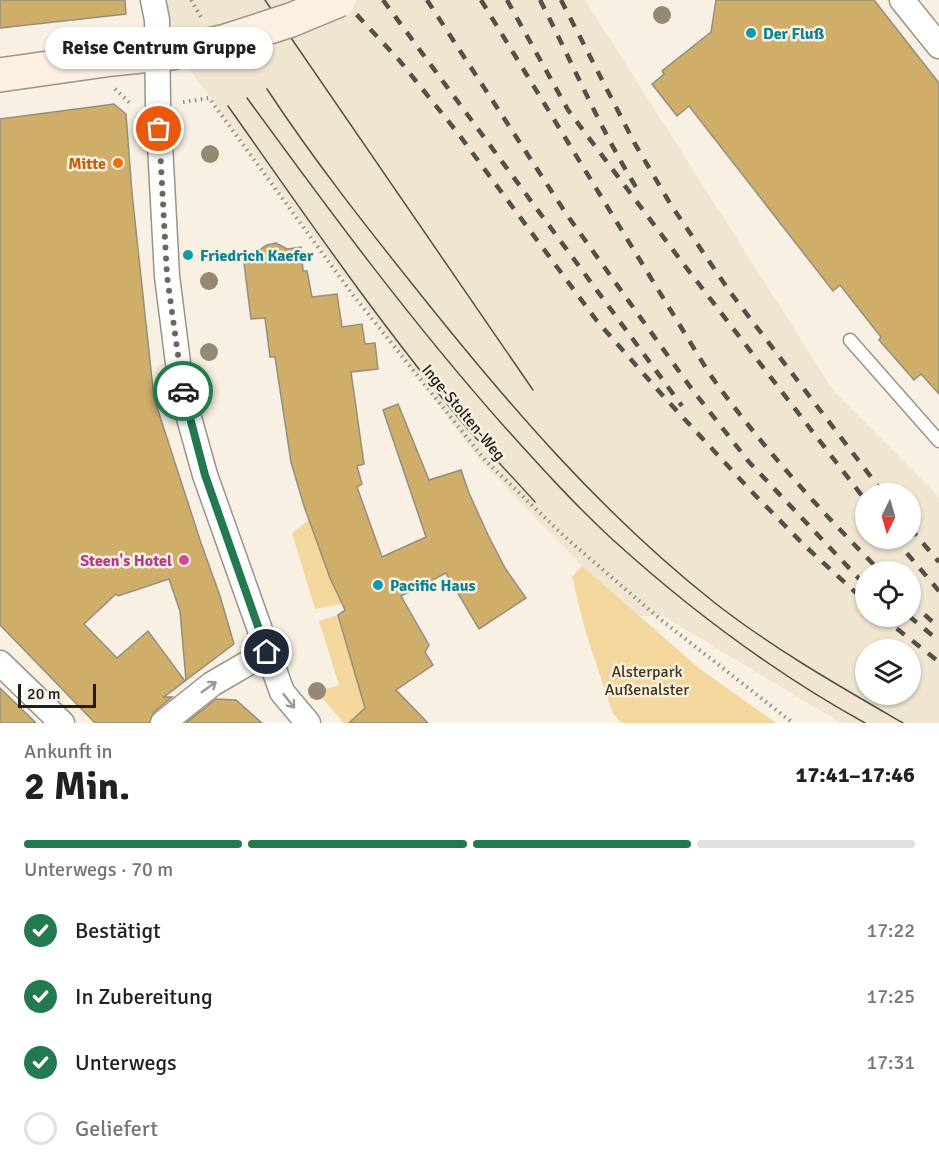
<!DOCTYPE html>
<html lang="de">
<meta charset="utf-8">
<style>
:root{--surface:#fff;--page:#f6f6f6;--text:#202124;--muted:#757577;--line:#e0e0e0;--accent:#237a4e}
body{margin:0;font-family:Signika,sans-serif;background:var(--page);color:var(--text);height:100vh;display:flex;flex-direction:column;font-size:22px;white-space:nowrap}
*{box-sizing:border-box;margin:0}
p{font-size:20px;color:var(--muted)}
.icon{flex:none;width:33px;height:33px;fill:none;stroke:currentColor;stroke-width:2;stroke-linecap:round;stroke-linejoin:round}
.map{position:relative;height:723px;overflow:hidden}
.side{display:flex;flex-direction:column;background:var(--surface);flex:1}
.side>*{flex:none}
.needle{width:39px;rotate:185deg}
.tools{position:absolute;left:855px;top:483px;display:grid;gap:12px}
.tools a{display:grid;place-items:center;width:66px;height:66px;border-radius:50%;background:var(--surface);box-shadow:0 2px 4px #0004;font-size:30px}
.scale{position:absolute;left:18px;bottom:15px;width:78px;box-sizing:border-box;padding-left:6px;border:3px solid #201e19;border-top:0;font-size:16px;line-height:21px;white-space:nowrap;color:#201e19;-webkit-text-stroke:4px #f8f1e3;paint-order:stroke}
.pin{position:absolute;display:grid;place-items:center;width:51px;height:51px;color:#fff;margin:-26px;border:3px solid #fff;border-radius:50%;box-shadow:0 2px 6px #0007}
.courier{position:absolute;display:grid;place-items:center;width:60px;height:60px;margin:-30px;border:4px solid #237a4e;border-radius:50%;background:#fff;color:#222;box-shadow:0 2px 8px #0007}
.bubble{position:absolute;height:42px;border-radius:21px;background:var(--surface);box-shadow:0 2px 4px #0004;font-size:20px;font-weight:800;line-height:42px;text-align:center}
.head em{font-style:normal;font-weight:800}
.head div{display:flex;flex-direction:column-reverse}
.head{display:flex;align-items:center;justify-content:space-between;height:102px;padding:0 24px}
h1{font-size:39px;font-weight:800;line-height:45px}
.bar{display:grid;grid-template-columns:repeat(4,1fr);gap:9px 6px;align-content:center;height:72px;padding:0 24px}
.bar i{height:8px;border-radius:4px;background:var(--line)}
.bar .on{background:var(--accent)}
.bar p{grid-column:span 4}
ol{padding:0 24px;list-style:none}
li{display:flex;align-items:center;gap:18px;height:66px}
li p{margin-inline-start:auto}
li .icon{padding:6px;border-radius:50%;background:var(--accent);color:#fff;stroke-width:4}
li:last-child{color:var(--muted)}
li i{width:33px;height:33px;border:3px solid var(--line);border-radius:50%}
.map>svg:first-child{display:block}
.built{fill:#efe5d0;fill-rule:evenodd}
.green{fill:#f3d79c}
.building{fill:#ceae69;stroke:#948e81;stroke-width:1.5}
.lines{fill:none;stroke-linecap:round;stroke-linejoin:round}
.lane-casing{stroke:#9a9487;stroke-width:15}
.street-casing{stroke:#9a9487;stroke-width:27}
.secondary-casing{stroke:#9a9487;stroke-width:36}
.path{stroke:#8e8a80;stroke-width:4;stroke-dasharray:1.5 4.5;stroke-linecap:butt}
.lane{stroke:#fff;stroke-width:12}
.street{stroke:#fff;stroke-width:24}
.secondary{stroke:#feefe3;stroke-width:33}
.tram{stroke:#535049;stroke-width:1.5}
.rail{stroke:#535049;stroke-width:4.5;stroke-dasharray:10 10;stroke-linecap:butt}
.secondary-bridge-casing{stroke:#9a9487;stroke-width:36;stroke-linecap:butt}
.secondary-bridge{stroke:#feefe3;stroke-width:33}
.tree{fill:#948972}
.oneway{stroke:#9b9a98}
.done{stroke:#6c6860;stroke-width:6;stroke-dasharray:0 10.8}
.route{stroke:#237a4e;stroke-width:8}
.culture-dot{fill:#0f9aa8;stroke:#f8f1e3;stroke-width:2}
.food-dot{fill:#e8710a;stroke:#f8f1e3;stroke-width:2}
.hotel-dot{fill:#d1479c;stroke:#f8f1e3;stroke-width:2}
.labels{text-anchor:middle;stroke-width:5;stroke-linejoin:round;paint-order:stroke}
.culture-label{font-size:16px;font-weight:bold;fill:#0d838f;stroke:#f8f1e3;text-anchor:start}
.food-label{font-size:16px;font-weight:bold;fill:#c56008;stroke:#f8f1e3;text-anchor:end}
.street-label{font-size:16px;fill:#201e19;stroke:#f8f1e3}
.hotel-label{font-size:16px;font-weight:bold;fill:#b23c85;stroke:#f8f1e3;text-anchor:end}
.park-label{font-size:16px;fill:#423415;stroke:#f8f1e3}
</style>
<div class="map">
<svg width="939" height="723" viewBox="0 0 939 723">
<rect width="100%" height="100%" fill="#f8f1e3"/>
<!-- built -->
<path class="built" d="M138,0H585L833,390L939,497V723H841L663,616H638L582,566L479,459ZM866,494H910V538H866ZM866,572H910V616H866ZM866,650H910V694H866Z"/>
<!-- green -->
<path class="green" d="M309,520L330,578L342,604L315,609L292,533Z
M582,566L700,669L776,723H622L613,714L585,630L572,577Z
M338,615L365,708L349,723H344L317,692L339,685L319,621Z"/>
<!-- building -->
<path class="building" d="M0,0H125L126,14L0,28Z
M716,0H874L939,83V394L921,374L914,380L879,340L881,337L840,285L833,291L689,106L677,116L652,84L664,74L662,71L711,32Z
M114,104L126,114L132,193L154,398L201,543L220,596L234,644L186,680L180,611L169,579L118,596L116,594L84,624L117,658L148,631L185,681L164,697H172L154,712L149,723H95L0,625V119Z
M276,243L287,249L301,247L303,271H307L312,297L337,294L342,327L362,324L365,344L375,343L378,369L351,372L364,464L357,466L362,484L357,487L382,557L426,537L383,410L398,404L429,480L461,470L469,493L488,535L505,568L526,598L479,629L446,573L401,596L429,645L425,652L433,665L396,690L428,723H349L365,708L338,615L345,610L330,578L304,506L291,462L275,357H270L265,318L251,319L243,255L258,253V251L267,245Z
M0,688L36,723H0Z
M216,699L236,700L262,723H186Z"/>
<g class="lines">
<!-- lane casing -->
<g class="lane-casing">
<path id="lane" d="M850,340L939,441"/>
</g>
<!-- street casing -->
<g class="street-casing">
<path id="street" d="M153,0L157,20L158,107L167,276L179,371L186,407L205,475L282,692L308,723
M902,0L939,46
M0,663L62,723
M163,723L212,684L267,652"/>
</g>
<!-- secondary casing -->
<g class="secondary-casing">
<path id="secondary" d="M0,75L112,59L171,53"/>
</g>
<!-- path -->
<path class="path" d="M191,0L201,17
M115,89L132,105
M183,102L209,98L353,295L485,460L565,537L660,619L793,723"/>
<!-- lane -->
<use href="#lane" class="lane"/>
<!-- street -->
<use href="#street" class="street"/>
<!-- secondary -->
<use href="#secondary" class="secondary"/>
<!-- tram -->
<path class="tram" d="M265,0L533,390
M267,89C313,159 365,225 417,290C507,403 601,513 715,603C774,649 839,686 903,723
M247,98C328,209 410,320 502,424C537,463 573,503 612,539C689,609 773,672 865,723
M228,106C305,215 381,326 467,428C489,453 513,477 535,502"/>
<!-- rail -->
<path class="rail" d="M343,0L399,60L457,132L597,321L665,398L752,492L804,545L866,602
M383,0L682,406
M427,0L567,215L691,388L749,462L866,586
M481,0L709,373C760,445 819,509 881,572
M507,0L568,110L685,266L866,501
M540,0C573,64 601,131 639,192
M561,0L635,144L671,205L730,292L884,494
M910,528L939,562
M894,538L939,591
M910,601L939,628
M881,616L939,662
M909,616L939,641"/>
<!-- secondary-bridge casing -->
<g class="secondary-bridge-casing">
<path id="secondary-bridge" d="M171,53L226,41L291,20L339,0"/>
</g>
<!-- secondary-bridge -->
<use href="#secondary-bridge" class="secondary-bridge"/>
</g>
<!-- trees -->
<g class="tree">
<circle cx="662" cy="15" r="9"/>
<circle cx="210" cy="154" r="9"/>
<circle cx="209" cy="281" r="9"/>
<circle cx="209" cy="352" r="9"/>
<circle cx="317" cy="691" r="9"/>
</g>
<!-- one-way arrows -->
<defs><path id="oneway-shaft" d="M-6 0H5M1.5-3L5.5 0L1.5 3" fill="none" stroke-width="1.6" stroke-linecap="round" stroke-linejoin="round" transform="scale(1.5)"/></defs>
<g class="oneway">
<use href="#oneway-shaft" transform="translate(209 687) rotate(-36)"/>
<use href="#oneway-shaft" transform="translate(289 701) rotate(52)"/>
</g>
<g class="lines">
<!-- done -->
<path class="done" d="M159,129L167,276L183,391"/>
<!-- route -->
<path class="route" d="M183,391L205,475L267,652"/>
</g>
<!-- markers -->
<g class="culture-dot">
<circle cx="751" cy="33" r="6"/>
<circle cx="188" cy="255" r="6"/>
<circle cx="378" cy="585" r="6"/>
</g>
<circle class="food-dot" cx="118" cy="163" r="6"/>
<circle class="hotel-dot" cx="184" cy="560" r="6"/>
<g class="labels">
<!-- culture labels -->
<g class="culture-label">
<text x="763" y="39">Der Fluß</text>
<text x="200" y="261">Friedrich Kaefer</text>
<text x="390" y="591">Pacific Haus</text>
</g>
<!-- food labels -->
<g class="food-label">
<text x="106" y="169">Mitte</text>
</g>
<!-- street labels -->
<g class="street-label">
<text transform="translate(464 412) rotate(50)" y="6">Inge-Stolten-Weg</text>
</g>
<!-- hotel labels -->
<g class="hotel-label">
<text x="172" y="566">Steen's Hotel</text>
</g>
<!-- park labels -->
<g class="park-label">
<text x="647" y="677">Alsterpark<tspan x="647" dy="18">Außenalster</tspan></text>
</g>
</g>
</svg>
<div class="tools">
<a><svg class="needle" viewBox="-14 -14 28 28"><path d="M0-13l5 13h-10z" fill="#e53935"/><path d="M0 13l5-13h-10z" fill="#757577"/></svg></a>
<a><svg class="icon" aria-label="locate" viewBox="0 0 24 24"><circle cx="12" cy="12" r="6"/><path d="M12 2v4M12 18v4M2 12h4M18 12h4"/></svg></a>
<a><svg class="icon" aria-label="layers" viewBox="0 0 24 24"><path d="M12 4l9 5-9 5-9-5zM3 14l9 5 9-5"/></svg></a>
</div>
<div class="scale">20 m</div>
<div class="pin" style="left:159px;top:129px;background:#ea580c"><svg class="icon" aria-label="bag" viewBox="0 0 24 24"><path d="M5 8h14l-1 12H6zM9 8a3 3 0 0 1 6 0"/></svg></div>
<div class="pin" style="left:267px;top:652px;background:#1f2937"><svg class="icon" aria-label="home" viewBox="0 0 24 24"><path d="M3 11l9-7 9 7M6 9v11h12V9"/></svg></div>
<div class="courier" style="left:183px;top:391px"><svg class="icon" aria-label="car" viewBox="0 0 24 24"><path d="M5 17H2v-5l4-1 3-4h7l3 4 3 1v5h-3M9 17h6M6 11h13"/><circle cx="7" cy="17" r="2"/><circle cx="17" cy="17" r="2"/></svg></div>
<div class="bubble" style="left:45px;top:27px;width:228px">Reise Centrum Gruppe</div>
</div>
<section class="side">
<div class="head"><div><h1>2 Min.</h1><p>Ankunft in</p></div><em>17:41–17:46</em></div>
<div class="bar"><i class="on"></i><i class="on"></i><i class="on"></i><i></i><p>Unterwegs · 70 m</p></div>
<ol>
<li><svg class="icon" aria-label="check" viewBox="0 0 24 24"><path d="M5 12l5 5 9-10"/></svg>Bestätigt<p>17:22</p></li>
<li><svg class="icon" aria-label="check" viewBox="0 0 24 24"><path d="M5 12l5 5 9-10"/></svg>In Zubereitung<p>17:25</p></li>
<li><svg class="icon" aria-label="check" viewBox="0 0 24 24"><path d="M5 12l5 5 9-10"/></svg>Unterwegs<p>17:31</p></li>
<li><i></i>Geliefert</li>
</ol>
</section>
